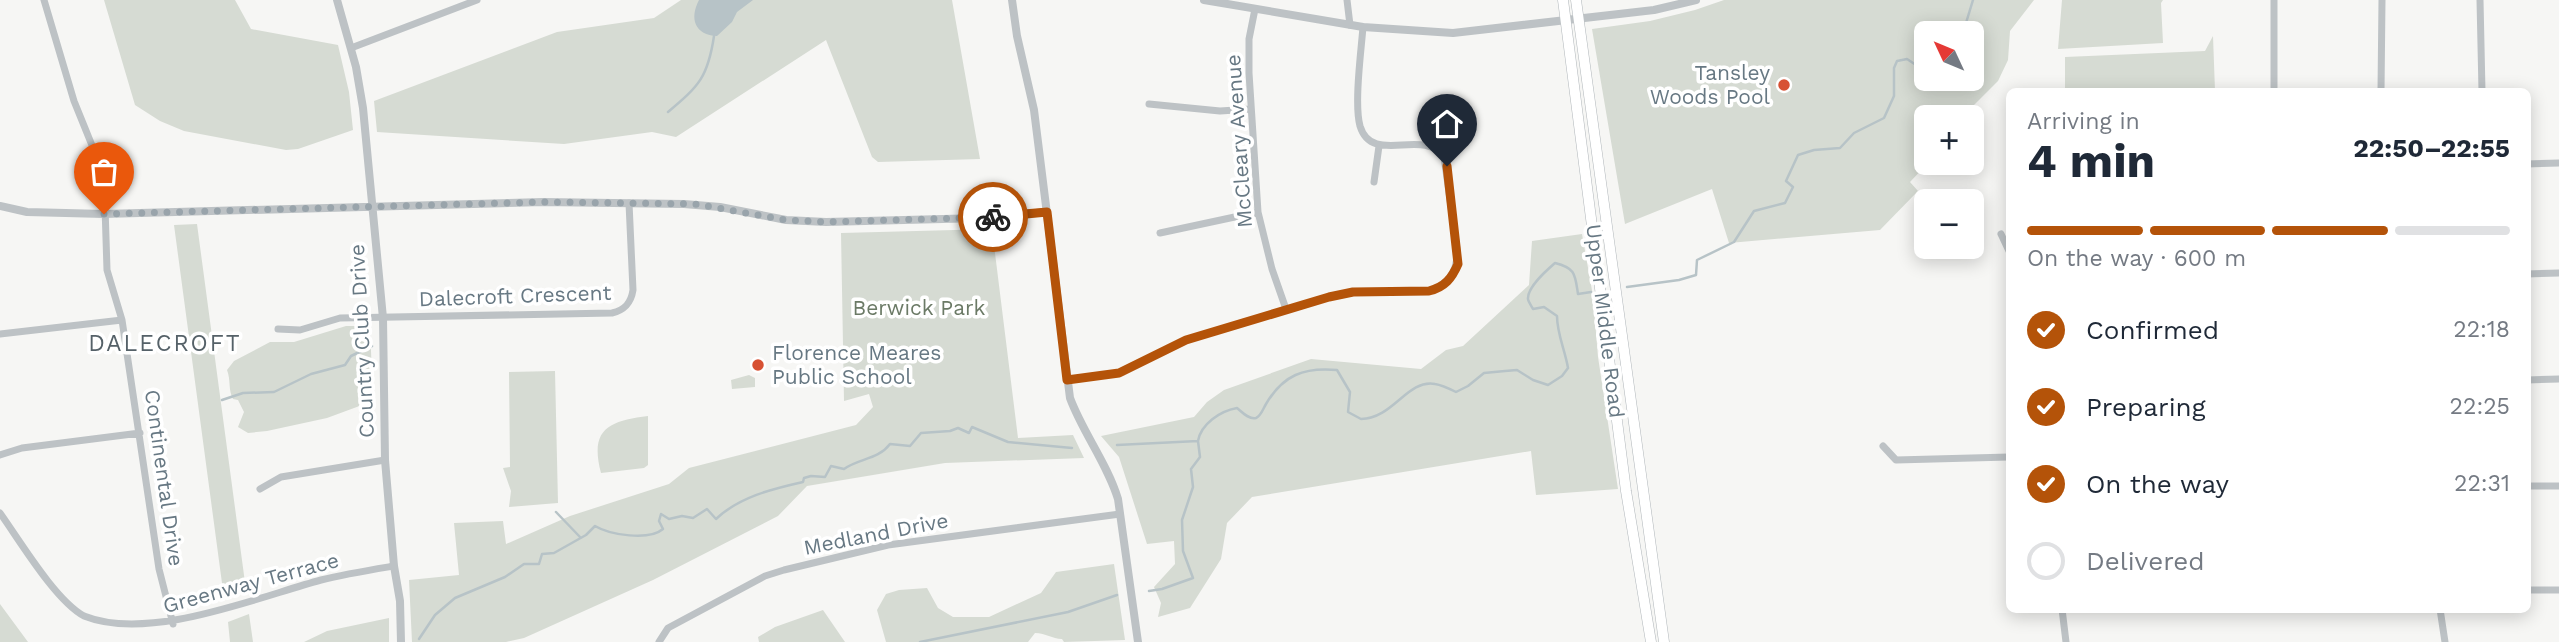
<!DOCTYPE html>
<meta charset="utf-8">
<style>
:root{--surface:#fff;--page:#f6f6f7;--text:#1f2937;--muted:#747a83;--line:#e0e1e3;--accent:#b45309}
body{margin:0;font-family:"Work Sans",sans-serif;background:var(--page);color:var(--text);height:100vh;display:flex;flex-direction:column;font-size:26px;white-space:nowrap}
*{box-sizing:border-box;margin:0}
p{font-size:23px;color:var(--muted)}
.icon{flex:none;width:38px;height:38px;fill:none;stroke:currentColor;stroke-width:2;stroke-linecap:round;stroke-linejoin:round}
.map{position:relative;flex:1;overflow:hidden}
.side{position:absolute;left:2006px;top:88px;width:525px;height:525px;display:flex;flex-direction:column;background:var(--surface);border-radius:10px;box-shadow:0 4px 18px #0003}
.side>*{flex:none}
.needle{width:46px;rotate:314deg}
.fabs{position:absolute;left:1914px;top:21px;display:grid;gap:14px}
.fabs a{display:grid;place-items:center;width:70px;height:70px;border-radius:10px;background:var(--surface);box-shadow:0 4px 18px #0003;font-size:35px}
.pin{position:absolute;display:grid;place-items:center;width:60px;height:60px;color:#fff;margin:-72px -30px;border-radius:50% 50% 50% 0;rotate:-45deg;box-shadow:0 0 7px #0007}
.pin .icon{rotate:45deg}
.courier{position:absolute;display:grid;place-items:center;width:70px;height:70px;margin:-35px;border:5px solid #b45309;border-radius:50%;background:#fff;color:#222;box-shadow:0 2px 9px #0007}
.summary em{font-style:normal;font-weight:700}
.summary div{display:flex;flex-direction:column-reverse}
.summary{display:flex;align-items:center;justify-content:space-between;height:119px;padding:0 21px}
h1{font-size:46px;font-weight:700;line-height:52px}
.bar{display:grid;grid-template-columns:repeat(4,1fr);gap:10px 7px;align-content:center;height:84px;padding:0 21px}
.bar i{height:9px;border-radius:5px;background:var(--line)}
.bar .selected{background:var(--accent)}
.bar p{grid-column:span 4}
ol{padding:0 21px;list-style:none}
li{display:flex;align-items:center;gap:21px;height:77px}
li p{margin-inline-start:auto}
li .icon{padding:7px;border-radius:50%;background:var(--accent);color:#fff;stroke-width:4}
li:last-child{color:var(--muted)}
li i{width:38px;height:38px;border:4px solid var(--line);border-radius:50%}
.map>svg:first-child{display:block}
.green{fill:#d6dbd3;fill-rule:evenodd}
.water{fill:#b7c3c7}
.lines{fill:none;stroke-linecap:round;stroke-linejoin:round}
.stream{stroke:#b7c3c7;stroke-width:2.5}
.secondary-casing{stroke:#b0b6ba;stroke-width:11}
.minor{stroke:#bdc2c5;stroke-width:7}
.tertiary{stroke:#bdc2c5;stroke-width:8}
.secondary{stroke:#fff;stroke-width:10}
.done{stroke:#99a4ab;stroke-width:7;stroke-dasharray:0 12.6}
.route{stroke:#b45309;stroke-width:9}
.poi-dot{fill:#d75133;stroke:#fff;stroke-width:2.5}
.labels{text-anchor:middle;stroke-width:7;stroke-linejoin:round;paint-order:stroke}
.poi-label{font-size:21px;fill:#677883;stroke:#fff;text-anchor:end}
.street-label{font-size:21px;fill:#677883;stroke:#fff}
.park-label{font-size:21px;fill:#6b7a66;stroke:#fff}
.neighbourhood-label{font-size:23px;letter-spacing:2px;fill:#556168;stroke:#fff}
</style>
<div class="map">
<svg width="2559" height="642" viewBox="0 0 2559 642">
<rect width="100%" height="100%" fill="#f6f6f4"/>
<!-- green -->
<path class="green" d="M104,0H235L251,29L338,45L349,92L353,130L298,149L286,150L184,131L160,121L135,105Z
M681,0H952L980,159L878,162L872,157L826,40L676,137L652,132L564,144L377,132L374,101L557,32L654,18Z
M1724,0H2034L2010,31L2008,60L1998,81L1962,117H1927L1928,163L1910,182L1918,191L1880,230L1729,243L1712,189L1625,224L1592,29L1650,21L1695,10ZM1972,33V79H1927V33Z
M2062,0H2163L2161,3L2163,43L2058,49Z
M2213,36L2215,91H2065V57L2205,51Z
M197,224L246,590L224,598L174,225Z
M992,229L1018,438L1073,435L1084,458L945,463L807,486L778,516L653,580L524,638L506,642H412L409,580L459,575L454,523L503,521L506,544L570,516L669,484L689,468L856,425L873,407L869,394L844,401L841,233Z
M1582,234L1593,296L1598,357L1618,489L1536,495L1531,451L1252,497L1227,523L1221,559L1190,608L1158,617L1161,603L1154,587L1175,564L1174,541L1147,544L1119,457L1101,436L1194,417L1207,402L1224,390L1311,359L1421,369L1446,350L1463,346L1529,285L1532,241Z
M346,326H370L373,401L327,418L267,431L248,433L238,427L244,412L238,400L233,399C228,390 231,380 227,370L234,361L270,342H294Z
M555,371L558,503L509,507L511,491L503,468L510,467L509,372Z
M749,375L755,378V387L732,389L731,380Z
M648,416V465L644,468L601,473C589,428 610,421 648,416Z
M1114,564L1125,640L1064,642L1062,639C1052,639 1046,633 1035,633L1028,642H886L877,610L886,594L899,590L927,588L938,608L953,617H989L1041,593L1056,572Z
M0,604L28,642H0Z
M823,610L845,642H759L758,637L775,627Z
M249,614L253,642H230L228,622Z
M389,618V642H304L327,631Z"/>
<!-- water -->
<path class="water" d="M699,0H753L737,12L732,22L717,36C695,35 689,19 699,0Z"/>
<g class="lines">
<!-- stream -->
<path class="stream" d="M1953,33L1966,23L1973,0
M668,112C699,86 708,77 714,36
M1627,287L1679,280L1696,275L1697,260L1734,242L1754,211L1785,203L1793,187L1786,181L1798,155L1814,150L1840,148L1854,133L1884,118L1894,96V68L1897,61L1907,59L1922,69L1927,67
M222,400L243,393L274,392L311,374L345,365L351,356L372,346
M1117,445L1198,441C1201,424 1220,411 1237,408C1242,412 1249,420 1256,418C1261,416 1263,409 1266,404C1283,375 1304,367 1337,370L1350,392L1348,412L1361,419C1394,418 1407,379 1435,384C1442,385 1450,389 1456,392L1468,386L1484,373L1505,371L1517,370L1533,380L1548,385L1562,376L1568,368C1565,350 1557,334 1557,316L1544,307L1533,309C1532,307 1528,301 1528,299C1527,287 1547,270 1555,263C1576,268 1575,275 1578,294L1591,292
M556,512L580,537
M1149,591L1162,589L1193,578L1183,551L1182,520L1193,487L1191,469L1200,457L1198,441
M419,639L435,615L455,598L505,577L524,564H539L542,554L554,553L586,535L595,526C610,535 649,541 663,529L659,521L661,514L669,519L682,516L693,518L707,509L716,519C739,497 772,489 803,482L804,478L811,476L825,477L831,466L844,469C859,458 878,460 890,444L910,446L921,433L950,431L958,428L969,433L972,427L1008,442L1072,448
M920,642L1068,612L1117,595"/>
<!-- secondary casing -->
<g class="secondary-casing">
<path id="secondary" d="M1563,0L1626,491L1651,642
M1576,0L1664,642"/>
</g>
<!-- minor -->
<path class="minor" d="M44,0L74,101L104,175L107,270L122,320L159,569L173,624
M1347,0L1350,25
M2274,0V89L2276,91
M2480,0L2482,91
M1255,9L1249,39V73L1258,212L1272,269L1286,309
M351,48L477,0
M2381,91L2382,0
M1149,104L1220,111L1251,109
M2527,164L2559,163
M1374,182L1379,146
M1160,233L1258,212
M2001,234L2009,251
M2527,274L2559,273
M278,329L300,330L340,318L612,313C625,310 631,303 633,290L629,203
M0,334L122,320
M1067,380L1119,373L1186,340L1329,297L1353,292L1429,291C1450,285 1458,270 1457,249L1444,157C1423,127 1372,166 1360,126C1354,104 1361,52 1363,27
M2527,380L2559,379
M1883,446L1896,460L2009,457
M0,455L22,448L140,433
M2527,486H2559
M260,489L281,477L385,460
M0,513C20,541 55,600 84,616C149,642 255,598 321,580C345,574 370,570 394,566
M2527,590H2559
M2062,609L2066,642
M2440,609L2445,642
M659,642L668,628L765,576L784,570L888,545L1120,514"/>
<!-- tertiary -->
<path class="tertiary" d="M337,0L356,67L363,108L383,318L385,460L394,566L400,601L401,642
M1012,0L1017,36L1034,110L1070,398C1083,433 1107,463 1118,499L1138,642
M1204,0L1363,27L1453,33L1654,10L1696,0
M0,206L27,212L104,214L543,202L684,204L720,207L786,220L826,222L982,218L1047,212"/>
<!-- secondary -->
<use href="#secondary" class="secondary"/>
</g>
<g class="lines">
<!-- done -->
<path class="done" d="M104,214L543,202L695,204L786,220L826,222L993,217"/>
<!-- route -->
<path class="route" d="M993,217L1047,212L1067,380L1119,373L1186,340L1329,297L1353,292L1429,291C1445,287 1452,278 1458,264L1447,166"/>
</g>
<!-- markers -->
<g class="poi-dot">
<circle cx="1784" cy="85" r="7"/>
<circle cx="758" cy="365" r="7"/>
</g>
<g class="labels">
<!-- poi labels -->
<g class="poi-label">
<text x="1770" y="80">Tansley<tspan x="1770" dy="24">Woods Pool</tspan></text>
<text x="772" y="360" text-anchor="start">Florence Meares<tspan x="772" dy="24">Public School</tspan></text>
</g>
<!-- street labels -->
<g class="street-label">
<text transform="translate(1239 141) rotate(-94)" y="7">McCleary Avenue</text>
<text transform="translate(515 296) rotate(-2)" y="7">Dalecroft Crescent</text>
<text transform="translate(1605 321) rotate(83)" y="7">Upper Middle Road</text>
<text transform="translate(362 341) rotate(-93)" y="7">Country Club Drive</text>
<text transform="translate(164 478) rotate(82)" y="7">Continental Drive</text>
<text transform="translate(876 534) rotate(-11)" y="7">Medland Drive</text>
<text transform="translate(251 583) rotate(-15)" y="7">Greenway Terrace</text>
</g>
<!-- park labels -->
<g class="park-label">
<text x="919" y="315">Berwick Park</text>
</g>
<!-- neighbourhood labels -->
<g class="neighbourhood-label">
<text x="165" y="351">DALECROFT</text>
</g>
</g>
</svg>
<div class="fabs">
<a><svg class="needle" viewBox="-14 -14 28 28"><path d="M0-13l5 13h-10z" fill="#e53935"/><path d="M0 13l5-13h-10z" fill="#747a83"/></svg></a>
<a>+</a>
<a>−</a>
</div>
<div class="pin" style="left:104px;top:214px;background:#ea580c"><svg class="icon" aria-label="bag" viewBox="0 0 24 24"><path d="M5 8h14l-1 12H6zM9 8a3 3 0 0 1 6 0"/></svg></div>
<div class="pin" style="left:1447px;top:166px;background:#1f2937"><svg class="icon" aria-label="home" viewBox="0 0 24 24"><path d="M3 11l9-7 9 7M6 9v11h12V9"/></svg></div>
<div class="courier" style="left:993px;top:217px"><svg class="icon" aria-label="bike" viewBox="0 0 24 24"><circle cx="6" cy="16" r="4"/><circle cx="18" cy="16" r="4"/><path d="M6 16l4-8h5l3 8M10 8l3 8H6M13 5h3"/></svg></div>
<section class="side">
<div class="summary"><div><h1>4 min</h1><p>Arriving in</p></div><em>22:50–22:55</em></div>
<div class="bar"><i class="selected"></i><i class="selected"></i><i class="selected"></i><i></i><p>On the way · 600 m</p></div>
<ol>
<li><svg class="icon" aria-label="check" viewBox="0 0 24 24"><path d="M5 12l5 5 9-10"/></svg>Confirmed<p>22:18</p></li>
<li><svg class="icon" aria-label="check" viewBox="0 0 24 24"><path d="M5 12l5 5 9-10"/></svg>Preparing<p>22:25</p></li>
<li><svg class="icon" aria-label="check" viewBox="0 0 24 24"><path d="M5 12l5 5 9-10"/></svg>On the way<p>22:31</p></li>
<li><i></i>Delivered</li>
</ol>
</section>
</div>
